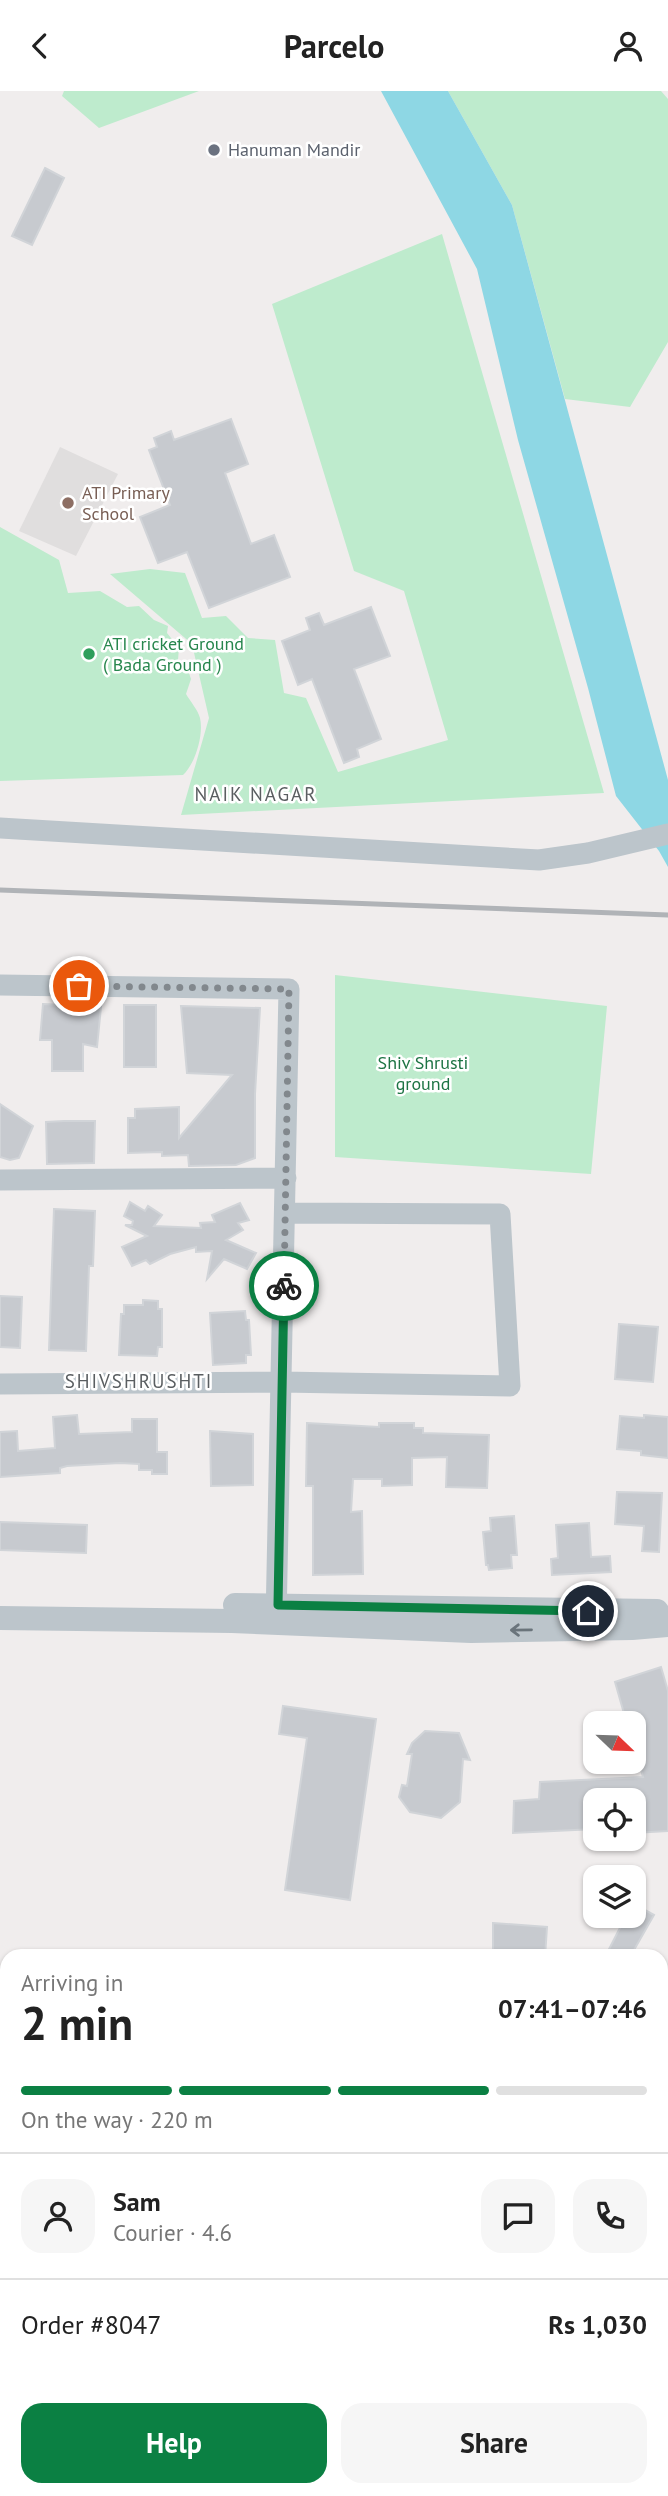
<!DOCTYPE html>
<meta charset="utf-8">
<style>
:root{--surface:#fff;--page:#f6f6f6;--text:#222;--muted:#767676;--line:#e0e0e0;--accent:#0b8043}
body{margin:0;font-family:"PT Sans",sans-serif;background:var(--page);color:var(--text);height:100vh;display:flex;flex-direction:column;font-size:26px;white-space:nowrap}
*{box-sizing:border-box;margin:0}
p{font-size:23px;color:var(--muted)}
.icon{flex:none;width:38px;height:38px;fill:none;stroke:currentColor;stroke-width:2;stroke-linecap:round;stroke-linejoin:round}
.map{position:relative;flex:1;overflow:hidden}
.drawer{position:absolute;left:0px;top:1858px;width:668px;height:548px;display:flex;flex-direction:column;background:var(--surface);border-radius:21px 21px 0 0;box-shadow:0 2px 5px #0004}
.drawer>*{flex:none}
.needle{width:46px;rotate:113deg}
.buttons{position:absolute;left:583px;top:1620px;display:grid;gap:14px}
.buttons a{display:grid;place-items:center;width:63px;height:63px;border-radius:14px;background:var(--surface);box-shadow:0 2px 5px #0004;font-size:35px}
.pin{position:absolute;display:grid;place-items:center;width:60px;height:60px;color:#fff;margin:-30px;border:4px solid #fff;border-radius:50%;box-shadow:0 2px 7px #0007}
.courier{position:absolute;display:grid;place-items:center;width:70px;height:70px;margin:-35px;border:5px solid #0b8043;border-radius:50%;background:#fff;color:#222;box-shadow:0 2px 9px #0007}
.headline em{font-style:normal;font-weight:700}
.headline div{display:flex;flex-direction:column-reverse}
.headline{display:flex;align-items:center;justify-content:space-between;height:119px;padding:0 21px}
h1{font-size:46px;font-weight:700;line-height:52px}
.bar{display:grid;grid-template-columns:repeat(4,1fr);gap:10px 7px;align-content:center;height:84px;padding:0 21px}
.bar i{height:9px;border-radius:5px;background:var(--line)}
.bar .on{background:var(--accent)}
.bar p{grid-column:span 4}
.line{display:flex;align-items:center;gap:18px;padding:0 21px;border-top:2px solid var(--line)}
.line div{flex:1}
.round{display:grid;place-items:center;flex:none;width:74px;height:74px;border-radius:21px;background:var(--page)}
.button{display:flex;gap:14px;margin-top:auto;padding:14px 21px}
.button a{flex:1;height:80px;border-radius:21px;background:var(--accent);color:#fff;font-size:28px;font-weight:700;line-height:80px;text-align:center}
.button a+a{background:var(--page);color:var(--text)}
header{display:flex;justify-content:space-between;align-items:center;height:91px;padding:0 21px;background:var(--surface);font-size:32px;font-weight:700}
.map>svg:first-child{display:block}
.education{fill:#e0dede}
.green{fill:#beebcd}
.water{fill:#8ed7e4}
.building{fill:#c7cacf;stroke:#d1d4d8;stroke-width:2}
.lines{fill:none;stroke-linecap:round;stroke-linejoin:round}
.minor{stroke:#bcc5cb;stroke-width:21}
.tertiary{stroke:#bcc5cb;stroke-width:24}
.secondary{stroke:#bcc6d0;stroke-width:28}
.rail{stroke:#b0b3b7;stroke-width:5}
.oneway{stroke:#6a747b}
.done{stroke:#82888d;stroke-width:7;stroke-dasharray:0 12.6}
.route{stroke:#0b8043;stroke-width:9}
.worship-dot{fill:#6b7280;stroke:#fff;stroke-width:2.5}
.education-dot{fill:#8d6e63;stroke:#fff;stroke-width:2.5}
.leisure-dot{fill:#2e9e5b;stroke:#fff;stroke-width:2.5}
.labels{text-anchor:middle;stroke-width:5;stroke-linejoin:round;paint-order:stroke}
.worship-label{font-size:18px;fill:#5b616d;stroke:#fff;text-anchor:start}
.education-label{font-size:18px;fill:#785e54;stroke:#fff;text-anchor:start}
.leisure-label{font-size:18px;fill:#27864d;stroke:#fff;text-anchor:start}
.park-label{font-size:18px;fill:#1d7444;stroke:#fff}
.neighbourhood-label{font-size:19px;letter-spacing:2px;fill:#5a5e61;stroke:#fff}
</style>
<header><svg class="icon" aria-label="back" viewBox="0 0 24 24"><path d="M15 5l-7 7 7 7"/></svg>Parcelo<svg class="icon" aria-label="person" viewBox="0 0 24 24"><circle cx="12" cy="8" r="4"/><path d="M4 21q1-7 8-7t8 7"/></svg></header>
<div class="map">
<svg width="668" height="2405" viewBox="0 0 668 2405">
<rect width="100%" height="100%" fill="#f0eded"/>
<!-- education -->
<path class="education" d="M60,356L118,383L76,465L19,440Z"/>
<!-- green -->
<path class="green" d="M64,0H199L99,37L62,5Z
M448,0H661L668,8V251L630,316L565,308L512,114Z
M442,143L604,702L181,724L209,627L192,553L110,483L150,478L185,482L202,527L226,525L248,547L275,549L284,602L306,607L338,681L448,649L404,500L354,480L272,213Z
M0,436L59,469L68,502L100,500L127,516L139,515L154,529L168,535L167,542L179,557L178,569L186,573L191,588L186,603C190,610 198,619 200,627C204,644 195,673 183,684L0,690Z
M335,884L607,915L591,1083L335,1066Z"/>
<!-- water -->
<path class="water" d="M381,0H448L512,114L668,689V776L659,760L616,705L588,597L518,349L477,178Z"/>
<!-- building -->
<path class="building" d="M45,77L64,87L32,154L12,145Z
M231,328L248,373L225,382L251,453L274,444L290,486L209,517L187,461L158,472L140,426L170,414L149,359L157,356L154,347L171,340L174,349Z
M371,516L390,565L354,578L381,648L357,658L359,666L344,672L312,588L298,594L282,550L310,539L306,527L319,522L324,534Z
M43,913L101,916L97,956L83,953V980H52V949H40Z
M124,914H156V976H124Z
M181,915L260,917L255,1003V1067L236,1074L189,1075L188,1064L162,1065V1061L128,1062V1027H135V1018L179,1016V1047L232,984L187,982Z
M0,1013L33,1035L19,1067L10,1069L0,1066Z
M64,1030H95L94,1072L47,1073L46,1031Z
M130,1111L145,1120L148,1115L162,1124L154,1135L201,1137L200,1132L215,1131L212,1124L240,1112L249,1129L238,1132L243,1139L226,1149L256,1162L247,1178L224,1168L207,1188L212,1160L196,1161V1156L170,1163L150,1173L146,1169L132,1175L122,1156L147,1145L125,1134H132L133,1130L124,1125Z
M54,1118L95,1120L93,1175H89L86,1260L49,1259Z
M0,1205L22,1206L20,1257L0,1256Z
M143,1209L158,1210V1218H162V1256H158L157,1265L119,1264L121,1223H124V1214H143Z
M245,1220L246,1229H249L251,1264H246V1272L213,1274L210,1222Z
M619,1233L658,1236L653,1291L615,1288Z
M77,1324L79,1343L132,1341V1328H157V1361H167V1383H152V1379H139V1373L120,1372L67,1375L60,1377V1382L0,1386V1341L17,1340L18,1360L55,1357L53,1326Z
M644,1324L668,1326V1367L641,1364V1360L617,1358L620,1325L644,1327Z
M307,1332L379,1336V1332H414V1337H423V1342L489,1344L487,1397L446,1396L447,1366L412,1367V1394L382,1395V1388H353L351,1421L362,1420L363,1483L313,1484V1395H306Z
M210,1340L253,1343V1394L211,1395Z
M617,1401L662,1402L659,1461L642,1460L644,1435L615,1433Z
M514,1425L517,1464H511L512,1477L489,1479L488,1474H486L483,1441L491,1440L490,1427Z
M0,1431L87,1434L86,1462L0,1459Z
M589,1432L591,1466L610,1465L611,1481L552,1484L551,1468L558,1467L556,1434Z
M661,1576L668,1600V1740L634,1742V1710H595V1738L513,1742L514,1710L539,1708L540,1691L643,1686L634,1655V1633H627L615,1591Z
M283,1615L376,1628L350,1809L285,1799L307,1647L279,1643Z
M425,1640L459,1642L470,1669L463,1668L460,1711L441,1727L410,1721L399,1706L402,1694L407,1695L412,1663H407L412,1652Z
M634,1813L654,1824L630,1866H605L626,1825H634Z
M493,1832L547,1836L545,1866H493Z"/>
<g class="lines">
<!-- minor -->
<path class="minor" d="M0,737L539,769L588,762L668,743
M0,894L289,898L276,1530
M0,1089L286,1087
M0,1293L282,1291L510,1295L500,1123L285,1122
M0,2006L7,2018
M662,2031L668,2030
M0,2049L7,2045
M0,2140L7,2152"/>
<!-- tertiary -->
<path class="tertiary" d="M235,1514L657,1520
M0,1527L232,1530L471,1540L632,1537L668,1534
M0,2174L7,2185
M0,2230L7,2243
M95,2399L99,2405
M132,2399L136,2405
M589,2399L591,2405"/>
<!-- secondary -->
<path class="secondary" d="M662,2307L668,2306
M662,2349L668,2348
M181,2405L214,2399
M392,2405L420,2399"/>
<!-- rail -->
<path class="rail" d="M0,799L668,824"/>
</g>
<!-- one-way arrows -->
<defs><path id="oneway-shaft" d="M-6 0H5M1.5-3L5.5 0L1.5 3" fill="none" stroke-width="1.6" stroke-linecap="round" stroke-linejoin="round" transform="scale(1.75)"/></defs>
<use class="oneway" href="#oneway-shaft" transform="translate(521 1539) rotate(179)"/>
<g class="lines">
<!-- done -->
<path class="done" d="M79,895L289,898L284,1195"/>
<!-- route -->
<path class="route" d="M284,1195L278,1514L588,1520"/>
</g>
<!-- markers -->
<circle class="worship-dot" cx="214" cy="59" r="7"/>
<circle class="education-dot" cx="68" cy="412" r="7"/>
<circle class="leisure-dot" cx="89" cy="563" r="7"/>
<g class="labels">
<!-- worship labels -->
<g class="worship-label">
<text x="228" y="65">Hanuman Mandir</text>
</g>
<!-- education labels -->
<g class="education-label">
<text x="82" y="408">ATI Primary<tspan x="82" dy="21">School</tspan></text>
</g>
<!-- leisure labels -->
<g class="leisure-label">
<text x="103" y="559">ATI cricket Ground<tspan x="103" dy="21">( Bada Ground )</tspan></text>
</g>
<!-- park labels -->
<g class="park-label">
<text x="423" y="978">Shiv Shrusti<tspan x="423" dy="21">ground</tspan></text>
</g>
<!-- neighbourhood labels -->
<g class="neighbourhood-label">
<text x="256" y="710">NAIK NAGAR</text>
<text x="139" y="1297">SHIVSHRUSHTI</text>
</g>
</g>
</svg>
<div class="buttons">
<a><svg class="needle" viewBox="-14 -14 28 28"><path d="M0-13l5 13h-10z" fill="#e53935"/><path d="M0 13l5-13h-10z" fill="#767676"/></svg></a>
<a><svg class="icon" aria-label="locate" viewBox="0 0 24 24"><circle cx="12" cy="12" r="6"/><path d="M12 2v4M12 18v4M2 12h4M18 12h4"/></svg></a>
<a><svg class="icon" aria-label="layers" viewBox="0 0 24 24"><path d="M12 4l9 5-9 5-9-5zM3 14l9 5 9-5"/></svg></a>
</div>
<div class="pin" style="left:79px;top:895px;background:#ea580c"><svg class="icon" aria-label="bag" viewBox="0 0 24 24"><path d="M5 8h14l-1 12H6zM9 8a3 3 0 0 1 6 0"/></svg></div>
<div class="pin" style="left:588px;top:1520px;background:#1f2937"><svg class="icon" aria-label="home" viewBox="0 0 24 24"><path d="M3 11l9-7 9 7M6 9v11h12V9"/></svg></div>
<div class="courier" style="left:284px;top:1195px"><svg class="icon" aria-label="bike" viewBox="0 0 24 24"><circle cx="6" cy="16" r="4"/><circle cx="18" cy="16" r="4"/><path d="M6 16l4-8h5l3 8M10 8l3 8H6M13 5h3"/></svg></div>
<section class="drawer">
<div class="headline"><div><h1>2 min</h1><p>Arriving in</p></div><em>07:41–07:46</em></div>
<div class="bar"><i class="on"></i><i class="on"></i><i class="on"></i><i></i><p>On the way · 220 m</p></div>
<div class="line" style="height:126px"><a class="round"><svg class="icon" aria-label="person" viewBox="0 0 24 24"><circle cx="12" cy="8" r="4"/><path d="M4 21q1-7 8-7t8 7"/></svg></a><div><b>Sam</b><p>Courier · 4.6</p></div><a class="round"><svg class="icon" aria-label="chat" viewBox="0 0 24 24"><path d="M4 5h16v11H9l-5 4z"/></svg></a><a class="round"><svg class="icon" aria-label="phone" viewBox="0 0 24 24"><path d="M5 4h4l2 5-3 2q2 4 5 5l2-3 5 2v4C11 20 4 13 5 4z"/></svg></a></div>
<div class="line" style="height:91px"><div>Order #8047</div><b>Rs 1,030</b></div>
<div class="button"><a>Help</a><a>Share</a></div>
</section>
</div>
